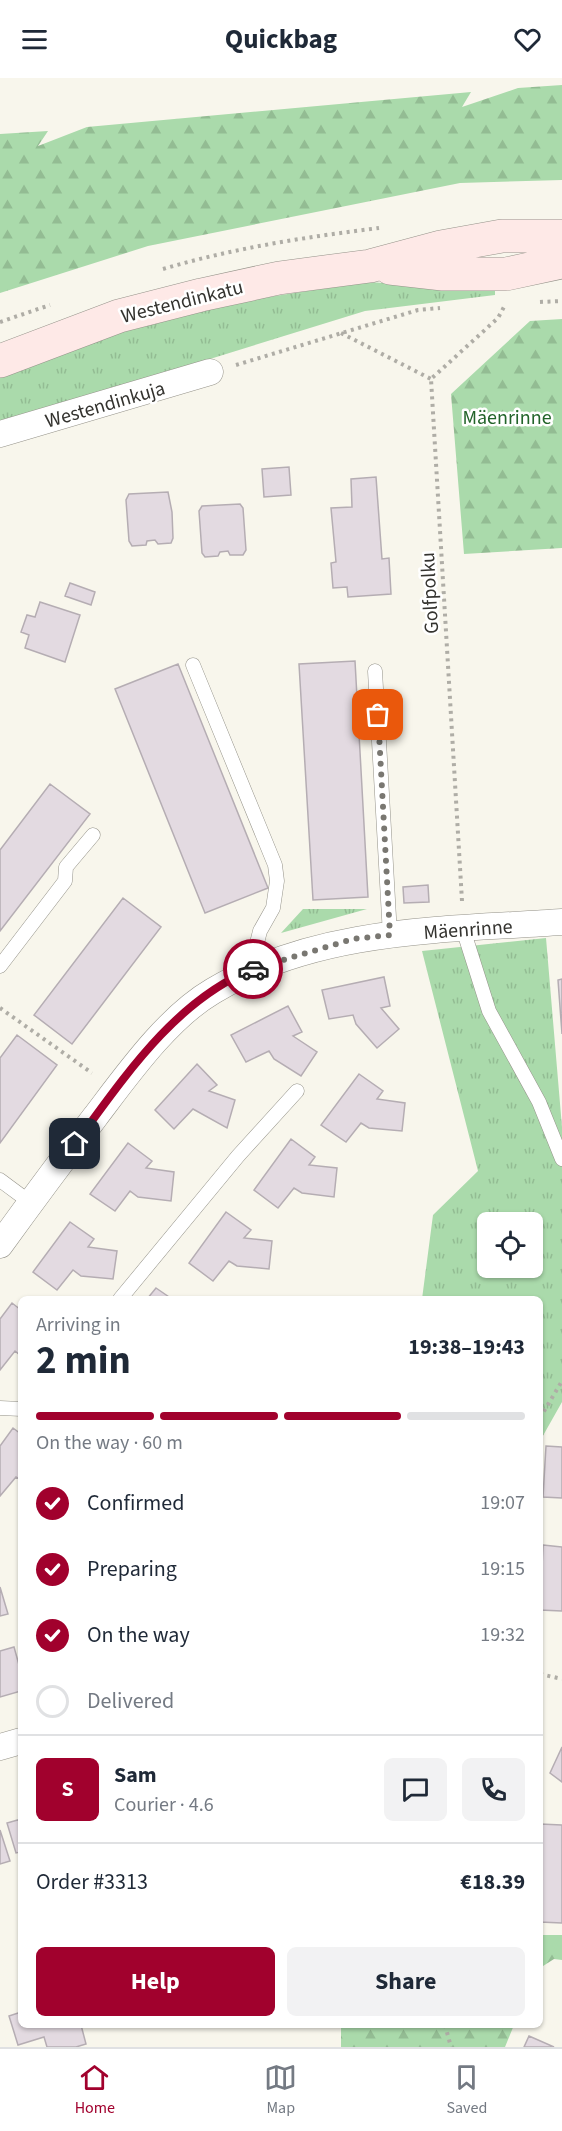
<!DOCTYPE html>
<meta charset="utf-8">
<style>
:root{--surface:#fff;--page:#f2f2f3;--text:#1f2937;--muted:#747a83;--line:#e0e1e3;--accent:#a1012d}
body{margin:0;font-family:"Source Sans 3",sans-serif;background:var(--page);color:var(--text);height:100vh;display:flex;flex-direction:column;font-size:22px;white-space:nowrap}
*{box-sizing:border-box;margin:0}
p{font-size:20px;color:var(--muted)}
.icon{flex:none;width:33px;height:33px;fill:none;stroke:currentColor;stroke-width:2;stroke-linecap:round;stroke-linejoin:round}
.map{position:relative;flex:1;overflow:hidden}
.side{position:absolute;left:18px;top:1218px;width:525px;height:732px;display:flex;flex-direction:column;background:var(--surface);border-radius:9px;box-shadow:0 2px 4px #0004}
.side>*{flex:none}
.fabs{position:absolute;left:477px;top:1134px;display:grid;gap:12px}
.fabs a{display:grid;place-items:center;width:66px;height:66px;border-radius:9px;background:var(--surface);box-shadow:0 2px 4px #0004;font-size:30px}
.pin{position:absolute;display:grid;place-items:center;width:51px;height:51px;color:#fff;margin:-26px;border-radius:12px;box-shadow:0 3px 9px #0006}
.courier{position:absolute;display:grid;place-items:center;width:60px;height:60px;margin:-30px;border:4px solid #a1012d;border-radius:50%;background:#fff;color:#222;box-shadow:0 2px 8px #0007}
.headline em{font-style:normal;font-weight:700}
.headline div{display:flex;flex-direction:column-reverse}
.headline{display:flex;align-items:center;justify-content:space-between;height:102px;padding:0 18px}
h1{font-size:39px;font-weight:700;line-height:45px}
.bar{display:grid;grid-template-columns:repeat(4,1fr);gap:9px 6px;align-content:center;height:72px;padding:0 18px}
.bar i{height:8px;border-radius:4px;background:var(--line)}
.bar .on{background:var(--accent)}
.bar p{grid-column:span 4}
.line{display:flex;align-items:center;gap:15px;padding:0 18px;border-top:2px solid var(--line)}
.line div{flex:1}
.round{display:grid;place-items:center;flex:none;width:63px;height:63px;border-radius:9px;background:var(--page)}
ol{padding:0 18px;list-style:none}
li{display:flex;align-items:center;gap:18px;height:66px}
li p{margin-inline-start:auto}
li .icon{padding:6px;border-radius:50%;background:var(--accent);color:#fff;stroke-width:4}
li:last-child{color:var(--muted)}
li i{width:33px;height:33px;border:3px solid var(--line);border-radius:50%}
.primary-button{display:flex;gap:12px;margin-top:auto;padding:12px 18px}
.primary-button a{flex:1;height:69px;border-radius:9px;background:var(--accent);color:#fff;font-size:24px;font-weight:700;line-height:69px;text-align:center}
.primary-button a+a{background:var(--page);color:var(--text)}
header{display:flex;justify-content:space-between;align-items:center;height:78px;padding:0 18px;background:var(--surface);font-size:27px;font-weight:700}
.tab-bar{display:flex;justify-content:space-around;align-items:center;height:84px;border-top:2px solid var(--line);background:var(--surface);font-size:16px;color:var(--muted)}
.tab-bar a{display:grid;justify-items:center;gap:3px}
.tab-bar .on{color:var(--accent)}
.map>svg:first-child{display:block}
.grass{fill:url(#grass-tufts);fill-rule:evenodd}
.forest{fill:url(#forest-firs)}
.building{fill:#e3dae1;stroke:#b5adb3;stroke-width:1.5}
.lines{fill:none;stroke-linecap:round;stroke-linejoin:round}
.lane-casing{stroke:#95938a;stroke-width:15}
.street-casing{stroke:#95938a;stroke-width:27}
.secondary-casing{stroke:#95938a;stroke-width:34}
.path{stroke:#afada6;stroke-width:4;stroke-dasharray:3 4.5;stroke-linecap:butt}
.lane{stroke:#fff;stroke-width:14}
.street{stroke:#fff;stroke-width:26}
.secondary{stroke:#fee9e7;stroke-width:33}
.done{stroke:#797771;stroke-width:6;stroke-dasharray:0 10.8}
.route{stroke:#a1012d;stroke-width:8}
.labels{text-anchor:middle;stroke-width:5;stroke-linejoin:round;paint-order:stroke}
.street-label{font-size:20px;fill:#34332f;stroke:#fff}
.park-label{font-size:20px;fill:#22642a;stroke:#fff}
</style>
<header><svg class="icon" aria-label="menu" viewBox="0 0 24 24"><path d="M4 6h16M4 12h16M4 18h16"/></svg>Quickbag<svg class="icon" aria-label="heart" viewBox="0 0 24 24"><path d="M12 20l-8-8c-3-5 5-10 8-4 3-6 11-1 8 4z"/></svg></header>
<div class="map">
<svg width="562" height="1969" viewBox="0 0 562 1969">
<defs>
<pattern id="grass-tufts" width="24" height="20" patternUnits="userSpaceOnUse" patternTransform="scale(1.5)"><rect width="24" height="20" fill="#aadaab"/><path d="M3 7l-1-3M5 7V3M7 7l1-3M15 17l-1-3M17 17v-4M19 17l1-3" fill="none" stroke="#93bc93"/></pattern>
<pattern id="forest-firs" width="22" height="20" patternUnits="userSpaceOnUse" patternTransform="scale(1.5)"><rect width="22" height="20" fill="#aadaab"/><path d="M5 1l3.5 6h-7zM16 11l3.5 6h-7z" fill="#93bc93"/></pattern>
</defs>
<rect width="100%" height="100%" fill="#f8f6ec"/>
<!-- grass -->
<path class="grass" d="M370,204L433,209L495,206V217L365,233L0,346V296C56,276 112,253 170,239C236,223 303,213 370,204Z
M303,831H367L281,855Z
M546,860L562,1049V1324L540,1363V1221H422L433,1137L478,1093L422,873ZM488,1144H532V1190H488Z"/>
<!-- forest -->
<path class="forest" d="M562,7V102L460,105L148,168L0,215V56L48,53L38,68L87,49L471,14L462,29L518,10Z
M562,241V470L464,476L451,316L530,243Z
M540,1857H562V1882L554,1881L540,1890Z
M341,1947H514L505,1969H341Z"/>
<!-- building -->
<path class="building" d="M289,389L291,417L264,419L262,391Z
M376,399L382,481L389,480L391,516L348,519L347,509L333,510L331,485L336,484L331,430L352,429L351,401Z
M168,414L172,434L173,460L171,465L158,466L155,462L147,463L146,467L132,468L129,463L126,422L129,416Z
M240,426L243,430L246,472L243,477H230L228,473L220,474L218,478L205,479L202,475L199,433L202,428Z
M70,505L95,514L91,527L65,518Z
M40,524L80,537L65,584L25,570L29,557L21,554L27,537L35,539Z
M355,583L368,819L313,822L299,586Z
M178,586L268,810L205,835L115,611Z
M50,706L90,736L0,853V772Z
M428,807L429,824L404,825L403,809Z
M123,820L161,849L72,966L34,937Z
M384,899L390,928L381,930L399,951L377,970L356,946L353,937L329,941L322,912Z
M562,901V956L558,902Z
M288,928L302,954L293,958L317,974L301,998L274,981L269,973L246,984L231,957Z
M17,957L57,987L0,1065V980Z
M197,986L217,1007L209,1013L235,1022L227,1050L193,1031L174,1051L155,1032Z
M359,996L383,1013L377,1021L405,1025L402,1053L369,1050L361,1045L346,1064L321,1047Z
M291,1061L315,1079L309,1087L337,1090L334,1119L302,1115L294,1110L278,1130L254,1112Z
M128,1065L152,1083L146,1090L174,1094L171,1123L138,1119L130,1113L115,1133L90,1116Z
M226,1134L251,1152L244,1160L272,1163L269,1191L237,1188L229,1183L213,1203L189,1185Z
M70,1144L94,1161L88,1169L117,1173L113,1201L81,1198L73,1192L57,1212L33,1194Z
M156,1210L172,1221H147Z
M12,1225L21,1232V1278L15,1273L0,1292V1241Z
M13,1350L21,1356V1402L16,1399L0,1418V1368Z
M546,1368L562,1369V1420L543,1419Z
M543,1467L562,1469V1533L540,1532Z
M0,1509L8,1536L0,1538Z
M14,1569L21,1594V1613L0,1619V1573Z
M562,1669V1704L550,1695Z
M21,1741V1774L16,1775L7,1745Z
M540,1746L562,1747V1845L540,1844Z
M0,1752L10,1783L0,1786Z
M21,1934V1947H81L86,1966L76,1969H47L44,1959L18,1967L9,1938Z
M529,1958L554,1969H524Z"/>
<g class="lines">
<!-- lane casing -->
<g class="lane-casing">
<path id="lane" d="M193,587L275,787L277,803L273,830L260,853L250,893
M375,593L390,857
M463,851L489,933L539,1024L562,1081
M0,888L65,803L66,789L93,757
M0,1102L31,1125
M120,1221L238,1078L297,1013
M0,1330L21,1331"/>
</g>
<!-- street casing -->
<g class="street-casing">
<path id="street" d="M0,356L210,294
M0,1167C31,1124 63,1081 95,1039C127,997 167,940 213,913C317,850 444,852 562,844
M0,1669L21,1663"/>
</g>
<!-- secondary casing -->
<g class="secondary-casing">
<path id="secondary" d="M390,190L443,196H506L562,184
M0,283L119,238L201,217L279,200L370,188L441,169L502,158H562"/>
</g>
<!-- path -->
<path class="path" d="M163,191C234,170 306,159 379,150
M540,224L562,223
M0,244L50,227
M341,255L431,301
M236,287L418,232L440,230
M462,823L431,301L498,240L505,227
M0,930L92,995
M540,1340L562,1303
M540,1596L562,1601
M445,1947L451,1969"/>
<!-- lane -->
<use href="#lane" class="lane"/>
<!-- street -->
<use href="#street" class="street"/>
<!-- secondary -->
<use href="#secondary" class="secondary"/>
</g>
<g class="lines">
<!-- done -->
<path class="done" d="M253,891L353,861L390,857L378,637"/>
<!-- route -->
<path class="route" d="M75,1066C123,1001 175,922 253,891"/>
</g>
<g class="labels">
<!-- street labels -->
<g class="street-label">
<text transform="translate(182 223) rotate(-14)" y="7">Westendinkatu</text>
<text transform="translate(105 326) rotate(-16)" y="7">Westendinkuja</text>
<text transform="translate(429 515) rotate(-93)" y="7">Golfpolku</text>
<text transform="translate(468 851) rotate(-4)" y="7">Mäenrinne</text>
</g>
<!-- park labels -->
<g class="park-label">
<text x="507" y="346">Mäenrinne</text>
</g>
</g>
</svg>
<div class="fabs">
<a><svg class="icon" aria-label="locate" viewBox="0 0 24 24"><circle cx="12" cy="12" r="6"/><path d="M12 2v4M12 18v4M2 12h4M18 12h4"/></svg></a>
</div>
<div class="pin" style="left:378px;top:637px;background:#ea580c"><svg class="icon" aria-label="bag" viewBox="0 0 24 24"><path d="M5 8h14l-1 12H6zM9 8a3 3 0 0 1 6 0"/></svg></div>
<div class="pin" style="left:75px;top:1066px;background:#1f2937"><svg class="icon" aria-label="home" viewBox="0 0 24 24"><path d="M3 11l9-7 9 7M6 9v11h12V9"/></svg></div>
<div class="courier" style="left:253px;top:891px"><svg class="icon" aria-label="car" viewBox="0 0 24 24"><path d="M5 17H2v-5l4-1 3-4h7l3 4 3 1v5h-3M9 17h6M6 11h13"/><circle cx="7" cy="17" r="2"/><circle cx="17" cy="17" r="2"/></svg></div>
<section class="side">
<div class="headline"><div><h1>2 min</h1><p>Arriving in</p></div><em>19:38–19:43</em></div>
<div class="bar"><i class="on"></i><i class="on"></i><i class="on"></i><i></i><p>On the way · 60 m</p></div>
<ol>
<li><svg class="icon" aria-label="check" viewBox="0 0 24 24"><path d="M5 12l5 5 9-10"/></svg>Confirmed<p>19:07</p></li>
<li><svg class="icon" aria-label="check" viewBox="0 0 24 24"><path d="M5 12l5 5 9-10"/></svg>Preparing<p>19:15</p></li>
<li><svg class="icon" aria-label="check" viewBox="0 0 24 24"><path d="M5 12l5 5 9-10"/></svg>On the way<p>19:32</p></li>
<li><i></i>Delivered</li>
</ol>
<div class="line" style="height:108px"><b class="round" style="background:var(--accent);color:#fff">S</b><div><b>Sam</b><p>Courier · 4.6</p></div><a class="round"><svg class="icon" aria-label="chat" viewBox="0 0 24 24"><path d="M4 5h16v11H9l-5 4z"/></svg></a><a class="round"><svg class="icon" aria-label="phone" viewBox="0 0 24 24"><path d="M5 4h4l2 5-3 2q2 4 5 5l2-3 5 2v4C11 20 4 13 5 4z"/></svg></a></div>
<div class="line" style="height:78px"><div>Order #3313</div><b>€18.39</b></div>
<div class="primary-button"><a>Help</a><a>Share</a></div>
</section>
</div>
<nav class="tab-bar">
<a class="on"><svg class="icon" aria-label="home" viewBox="0 0 24 24"><path d="M3 11l9-7 9 7M6 9v11h12V9"/></svg>Home</a>
<a><svg class="icon" aria-label="map" viewBox="0 0 24 24"><path d="M3 6l6-2 6 2 6-2v14l-6 2-6-2-6 2zM9 4v14M15 6v14"/></svg>Map</a>
<a><svg class="icon" aria-label="saved" viewBox="0 0 24 24"><path d="M7 4h10v16l-5-4-5 4z"/></svg>Saved</a>
</nav>
